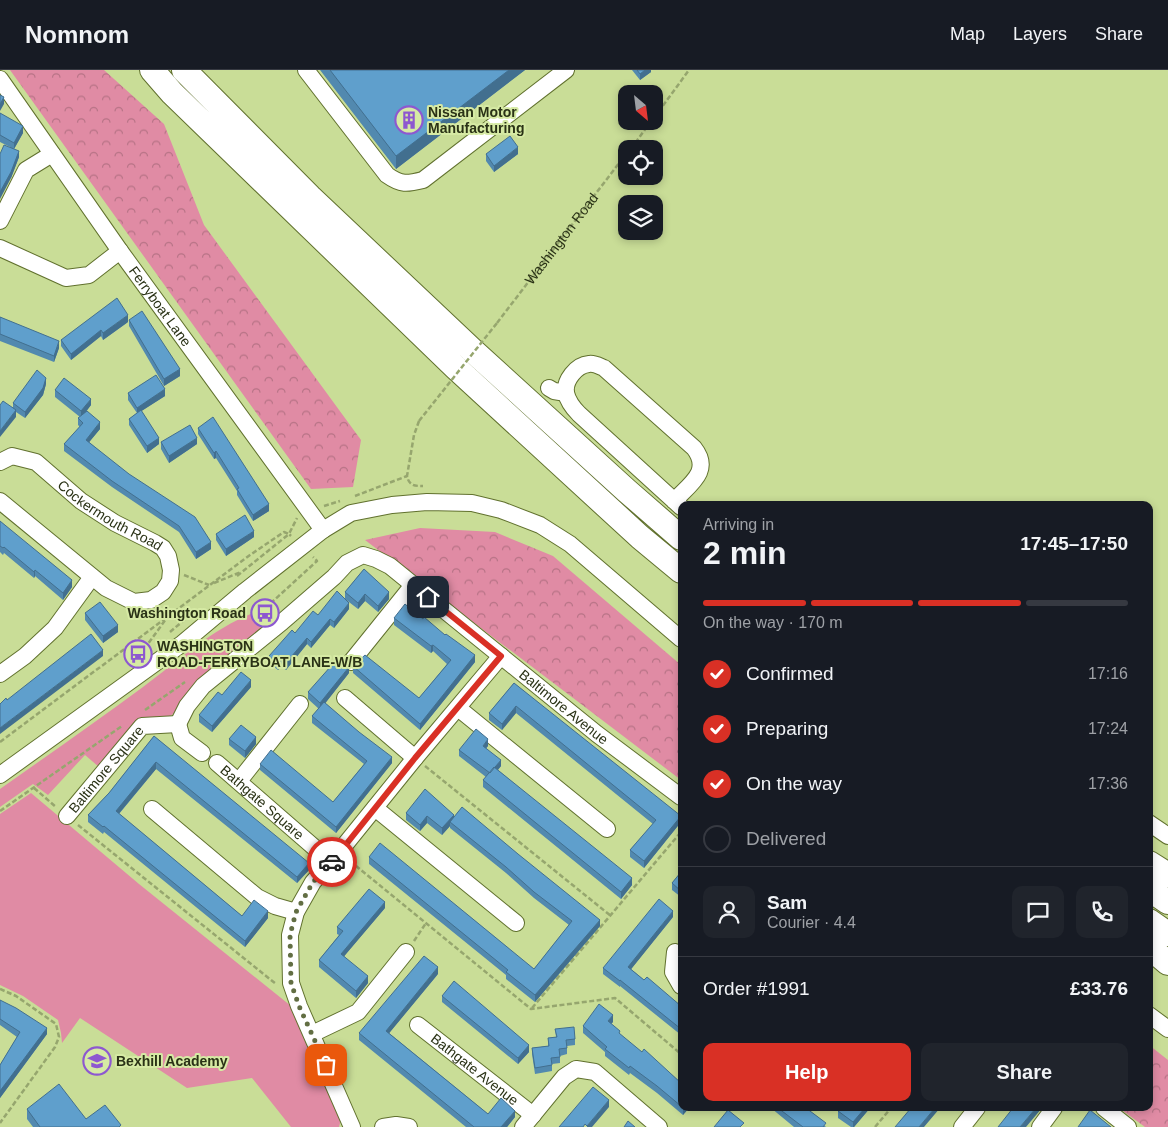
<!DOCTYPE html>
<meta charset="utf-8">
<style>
:root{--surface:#171b24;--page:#20242c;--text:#f1f3f6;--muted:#9ea1a6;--line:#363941;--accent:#d93025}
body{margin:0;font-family:Helvetica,sans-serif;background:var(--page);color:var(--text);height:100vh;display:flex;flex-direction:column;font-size:19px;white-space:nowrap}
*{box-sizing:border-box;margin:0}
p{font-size:16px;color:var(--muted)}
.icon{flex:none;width:28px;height:28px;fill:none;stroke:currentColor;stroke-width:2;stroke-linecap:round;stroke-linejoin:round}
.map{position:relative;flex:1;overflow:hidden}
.details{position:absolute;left:678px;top:431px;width:475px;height:610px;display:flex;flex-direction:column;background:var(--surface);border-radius:10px;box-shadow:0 2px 8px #0003}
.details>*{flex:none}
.needle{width:32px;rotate:152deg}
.controls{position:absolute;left:618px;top:15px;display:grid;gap:10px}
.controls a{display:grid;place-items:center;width:45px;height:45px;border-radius:10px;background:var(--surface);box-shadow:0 2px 8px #0003;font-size:25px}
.pin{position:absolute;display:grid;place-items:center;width:42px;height:42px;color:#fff;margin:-21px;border-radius:10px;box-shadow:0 2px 8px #0006}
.courier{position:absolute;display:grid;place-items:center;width:50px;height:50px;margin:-25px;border:4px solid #d93025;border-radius:50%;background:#fff;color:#222;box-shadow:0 1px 6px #0007}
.head em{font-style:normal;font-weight:600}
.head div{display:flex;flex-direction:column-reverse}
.head{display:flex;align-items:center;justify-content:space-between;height:85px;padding:0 25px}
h1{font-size:32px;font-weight:600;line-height:38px}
.bar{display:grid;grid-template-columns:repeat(4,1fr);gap:8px 5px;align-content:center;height:60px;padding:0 25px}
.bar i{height:6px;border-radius:4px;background:var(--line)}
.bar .current{background:var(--accent)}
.bar p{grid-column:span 4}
.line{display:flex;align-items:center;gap:12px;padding:0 25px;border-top:1px solid var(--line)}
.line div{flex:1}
.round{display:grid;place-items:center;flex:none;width:52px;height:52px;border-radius:10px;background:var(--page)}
ol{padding:0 25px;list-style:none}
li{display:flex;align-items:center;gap:15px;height:55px}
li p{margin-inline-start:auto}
li .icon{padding:5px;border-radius:50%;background:var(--accent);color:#fff;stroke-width:4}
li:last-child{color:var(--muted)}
li i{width:28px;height:28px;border:2px solid var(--line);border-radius:50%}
.button{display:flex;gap:10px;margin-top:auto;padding:10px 25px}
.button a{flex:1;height:58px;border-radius:10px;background:var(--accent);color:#fff;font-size:20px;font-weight:600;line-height:58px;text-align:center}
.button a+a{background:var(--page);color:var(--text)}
header{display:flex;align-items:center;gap:30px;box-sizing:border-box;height:70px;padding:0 25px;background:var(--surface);border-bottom:1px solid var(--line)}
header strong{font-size:24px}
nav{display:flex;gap:28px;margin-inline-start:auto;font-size:18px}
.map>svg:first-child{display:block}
.grass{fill:#e08ba4}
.forest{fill:url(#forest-crowns)}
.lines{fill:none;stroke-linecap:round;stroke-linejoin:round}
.minor-casing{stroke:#61712e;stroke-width:18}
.highway-casing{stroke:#61712e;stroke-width:26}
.path{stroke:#96a66e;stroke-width:2.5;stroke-dasharray:5 2.5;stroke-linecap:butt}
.minor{stroke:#fff;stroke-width:16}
.highway{stroke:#fff;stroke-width:24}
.path-bridge{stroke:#96a66e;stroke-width:2.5;stroke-dasharray:5 2.5;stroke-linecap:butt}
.wall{fill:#5289af}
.shaded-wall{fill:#426f8f}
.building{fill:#5f9fcc;stroke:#426f8f}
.done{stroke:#626e43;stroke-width:5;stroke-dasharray:0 9}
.route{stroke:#d93025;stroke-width:6}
.labels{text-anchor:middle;stroke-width:4;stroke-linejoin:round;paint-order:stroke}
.poi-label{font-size:14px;font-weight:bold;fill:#2a3216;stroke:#d6eaa4;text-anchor:start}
.street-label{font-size:14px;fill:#2a3216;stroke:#d6eaa4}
</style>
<header>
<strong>Nomnom</strong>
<nav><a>Map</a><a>Layers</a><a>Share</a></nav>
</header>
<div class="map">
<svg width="1168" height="1057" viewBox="0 0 1168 1057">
<defs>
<pattern id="forest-crowns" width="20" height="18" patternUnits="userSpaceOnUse" patternTransform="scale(1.25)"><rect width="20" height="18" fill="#e08ba4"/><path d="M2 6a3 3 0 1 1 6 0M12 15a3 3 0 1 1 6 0" fill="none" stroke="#b67285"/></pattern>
</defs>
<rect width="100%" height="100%" fill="#c9dd97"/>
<!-- grass -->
<path class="grass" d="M253,543L263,558L190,622L173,644L99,697L85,685L48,725L33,714L0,737V719C48,685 96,652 143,617C178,591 212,559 253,543Z
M31,723L139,814L291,936L341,1049L339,1057H291L252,1008L187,1018L80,948L62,973L61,963L58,950L23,926L0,915V744Z"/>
<!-- forest -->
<path class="forest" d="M10,0H104L164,54L204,155L361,370L353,417L311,419Z
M420,458L495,462L553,486L681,595V710L365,470Z
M1149,975L1168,990V1057H1145L1119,1038H1149Z"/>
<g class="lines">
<!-- minor casing -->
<g class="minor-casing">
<g id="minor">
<path d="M306,0L387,105C401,115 407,114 423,110L566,0"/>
<path id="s2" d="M0,9L120,181L323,460"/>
<path d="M0,151L26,100L52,84"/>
<path d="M0,178L66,208L89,205L120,181"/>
<path d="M549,318L554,321L566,323"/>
<path id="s3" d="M0,392L12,386L36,392L81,431L115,453L155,473L163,478L168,486L171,500L170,511L163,522L151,530L134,532L106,518L0,431"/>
<path d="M674,431C690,414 712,401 694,378L604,298C599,296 594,293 589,294C576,295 564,311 566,323C568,332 573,338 579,344L681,437"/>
<path d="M351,592L413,515"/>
<path d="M0,604L25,586L55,558L92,507"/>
<path d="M345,628L415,688"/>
<path d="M458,638L607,759"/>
<path id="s4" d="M178,654L187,636L203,616L282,552L334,507L347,493L363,485L376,489L390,496L597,664L681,727"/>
<path d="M178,654L182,668L202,683"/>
<path id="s5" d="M217,693L331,792"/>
<path d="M0,705L183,573L245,521L323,460L351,443L392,435L427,432L472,433L501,440L540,455L570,474L681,569"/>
<path d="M239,711L300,634"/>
<path d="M375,738L516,853"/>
<path d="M152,739L257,827L275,836L296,842"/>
<path id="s6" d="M67,746L142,656L178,654"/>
<path d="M1149,753L1168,766"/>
<path d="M675,882L673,902L681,916"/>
<path d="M1149,945L1168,959"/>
<path id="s7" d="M418,955L533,1045"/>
<path d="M312,964L358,942L406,882"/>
<path d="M1104,1038L1128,1057"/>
<path d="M352,1057L299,936L291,913L290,865L296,842L313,812L331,792L415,688L501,586"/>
<path d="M383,1057L396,1055L409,1057"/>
<path d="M523,1057L564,1007L576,999L595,1002L659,1057"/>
<path d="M962,1057L977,1038"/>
<path d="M1040,1057L1054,1038"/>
</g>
</g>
<!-- highway casing -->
<g class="highway-casing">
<path id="highway" d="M152,0L172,23L455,297L640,467L681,501
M184,0L310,127L472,280L627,421L681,468
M1149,793L1168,805
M1149,819L1168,832
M1149,851L1168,864
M1149,877L1168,893"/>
</g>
<!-- path -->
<g class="path">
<path d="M654,48L689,0"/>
<path d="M631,79L651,51"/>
<path id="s1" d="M497,253L626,84"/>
<path d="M419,351L414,365L407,406C409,416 415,416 423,416"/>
<path d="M355,426L407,406"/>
<path d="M324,436L340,431"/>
<path d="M184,505L209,515"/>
<path d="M237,506L289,464L291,466"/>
<path d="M214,513L241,502"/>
<path d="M275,540L271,533L317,491L313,487"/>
<path d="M170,562L196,540"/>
<path d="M140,585L166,549"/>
<path d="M145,640L185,612"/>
<path d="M0,672L250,485L284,462L289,464L297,448"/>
<path d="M425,696L611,846"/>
<path d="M34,718L56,737"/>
<path d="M0,741L122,656"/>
<path d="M78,755L276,914"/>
<path d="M350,791L531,939L615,928L681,984"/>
<path d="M414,871L426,853"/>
<path d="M0,919L16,926L56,954L59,967L55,977L0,1053"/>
<path d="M532,938L681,762"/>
<path d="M875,1057L891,1038"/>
</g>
<!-- minor -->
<use href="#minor" class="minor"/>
<!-- highway -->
<use href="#highway" class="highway"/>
<!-- path-bridge -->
<path class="path-bridge" d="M419,351L497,253"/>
</g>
<!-- wall -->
<path class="wall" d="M320,0H525L396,99Z
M632,0H651V2L640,10Z
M0,43L23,63L14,79L19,87L11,108L10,77L0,72Z
M486,84H518L494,102L486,91Z
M0,247L59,278L54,292L0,271Z
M129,250L180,306L164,316L129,256Z
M128,252L103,270L101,266L71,290L61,276V270Z
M46,314L43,325L25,348L16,342V347L13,338V333Z
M55,320L91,335L85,343L100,359L89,372L211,479L196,489L179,462L112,417L64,381V374L80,357L78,355V348L80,347L55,327Z
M128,323L165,326L141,341L159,374L147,383L129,355V349L137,343L128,330Z
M198,358L269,441L253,451L237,425V421L216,388L214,389L198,364Z
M161,372L197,374L169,393L161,379Z
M0,451L72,517L63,530L35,506L34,508L4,483L3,485L0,482Z
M216,464L254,467L226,486L216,470Z
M364,499L389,529L378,542L365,531L358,539L345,529V522Z
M349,539L334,558L330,555L311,578L307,574L286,600L281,596L278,600L269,593V586L295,563L318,545Z
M85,543L118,562L103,573L85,550Z
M394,548L475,592L420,660L353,603V596L419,628L447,594L433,581L431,583L394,555Z
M349,603L325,633L392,693L336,763L260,700V694L333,732L364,694L312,653V646L319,639L308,629V622Z
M514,613L681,752L644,798L630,787V780L653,754L516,643L502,660L489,650V643Z
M251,617L212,662L199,652V645L222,625Z
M154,666L309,800L297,813L156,699L119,744L242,846L268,848L245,877L104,762L103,764L88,752V745L109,723Z
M229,669L256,674L245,688L229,675Z
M488,676L486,678L501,696L498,700L632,815L621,829L483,717V710L486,707L459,686V680Z
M406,743L454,747L600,856L535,932L506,909V905L369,794V787L534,899L569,855L534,828L506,803L450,758V756L442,765L427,753L420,761L406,750Z
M681,802V827L672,820V813Z
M385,838L344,886L368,913L356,928L319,897V890L339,865L337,864V857Z
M673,847L631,899L644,910L681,936V965L620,916V917L603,904V898Z
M438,904L389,963L488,1044L515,1047L507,1057H466L359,970V963Z
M442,926L529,982L518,994L442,932Z
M0,930L47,964L0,1028V995L17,967L0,955Z
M613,952L611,954L620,965L681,1013V1038H689L683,1045L657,1023L630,1003L629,1005L605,986V982L583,963V956Z
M555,959L575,969V975L567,976V984L560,986V993L552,994V1001L535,1004L532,984V978L548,976V968L556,967Z
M771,1038H806L826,1057H794Z
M870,1038L854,1057H851L838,1048V1041Z
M27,1039L86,1049L121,1057H33L27,1049Z"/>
<!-- shaded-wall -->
<path class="shaded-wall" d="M509,0H525L396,99V86Z
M645,0H651V2L640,10V4Z
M4,27V34L0,41V34Z
M23,56V63L14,79V73Z
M518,77V84L494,102V96Z
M19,81V87L11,108L0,129V122Z
M128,245V252L103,270V263Z
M101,260V266L71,290V284Z
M59,271V278L54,292V286Z
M180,299V306L164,316V309Z
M46,308V314L43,325L25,348V342Z
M165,319V326L137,344V338Z
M91,329V335L81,348V341Z
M16,340V347L0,367V361Z
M100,352V359L86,376V370Z
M159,368V374L147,383V376Z
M197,368V374L169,393V386Z
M216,381V388L214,389V383Z
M269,434V441L253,451V445Z
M254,461V467L226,486V479Z
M211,472V479L196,489V482Z
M35,500V506L34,508V502Z
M72,510V517L63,530V523Z
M389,522V529L378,542V536Z
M365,524V531L358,539V533Z
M349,533V539L334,558V552Z
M330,549V555L311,578V572Z
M118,555V562L103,573V566Z
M307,568V574L286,600V593Z
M433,575V581L431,583V576Z
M103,580V586L0,664V658Z
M475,585V592L420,660V654Z
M281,590V596L278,600V594Z
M349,597V603L320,640V633Z
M251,610V617L212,662V656Z
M516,636V643L502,660V654Z
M256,667V674L245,688V681Z
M488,669V676L483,682V676Z
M392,687V693L336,763V757Z
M501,690V696L490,709V703Z
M156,692V699L116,747V741Z
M454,745V752H450V756L442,765V758Z
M427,746V753L420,761V755Z
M681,746V752L644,798V791Z
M309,793V800L297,813V807Z
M632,808V815L621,829V822Z
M385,832V838L341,890V884Z
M268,841V848L245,877V871Z
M673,841V847L628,903V897Z
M600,850V856L535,932V925Z
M438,897V904L386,967V961Z
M368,906V913L356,928V921Z
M613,945V952L608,957V951Z
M47,958V964L0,1028V1021Z
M529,975V982L518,994V988Z
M609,1030V1037L592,1057H587V1056Z
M683,1038H689L683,1045Z
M865,1038H870L854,1057H853V1052Z
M935,1038H940L924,1057H919Z
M1036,1038H1042L1026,1057H1020Z
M515,1041V1047L507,1057H501Z"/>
<!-- building -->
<path class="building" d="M330,0H509L396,86Z
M637,0H645L640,4Z
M0,25L4,27L0,34Z
M0,43L23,56L14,73L0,65Z
M510,66L518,77L494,96L486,84Z
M4,75L19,81L11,102L0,122V84Z
M117,228L128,245L103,263L101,260L71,284L61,270Z
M142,241L180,299L164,309L129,250Z
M0,247L59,271L54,286L0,264Z
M37,300L46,308L43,318L25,342L13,333Z
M156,305L165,319L137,338L128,323Z
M64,308L91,329L81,341L55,320Z
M3,331L16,340L0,361V335Z
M141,340L159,368L147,376L129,349Z
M87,341L100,352L86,370L129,404L195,447L211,472L196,482L179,456L112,411L64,374L83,353L78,348Z
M213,347L269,434L253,445L237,419L239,418L216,381L214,383L198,358Z
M190,355L197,368L169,386L161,372Z
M245,445L254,461L226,479L216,464Z
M0,451L72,510L63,523L35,500L34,502L4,477L3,478L0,476Z
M364,499L389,522L378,536L365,524L358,533L345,522Z
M337,521L349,533L334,552L330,549L311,572L307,568L286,593L281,590L278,594L269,586L292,560L295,563L313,541L318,545Z
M100,532L118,555L103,566L85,543Z
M405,534L423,549L424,547L445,565L446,564L475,585L420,654L353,596L365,585L419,628L451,590L433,575L431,576L394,548Z
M91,564L103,580L0,658V634L6,628L7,630Z
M339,587L349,597L320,633L308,622Z
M241,602L251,610L212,656L199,645L218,622L222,625Z
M514,613L681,746L644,791L630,780L656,750L516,636L502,654L489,643Z
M324,632L359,662L392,687L336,757L260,694L271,680L333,732L367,691L312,646Z
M241,655L256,667L245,681L229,669Z
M476,659L488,669L483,676L501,690L490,703L459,680Z
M154,666L309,793L297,807L156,692L116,741L242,846L254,830L268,841L245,871L104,756L103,757L88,745L109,723Z
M494,697L632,808L621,822L483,710Z
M425,719L454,745L442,758L427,746L420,755L406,743Z
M462,737L518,784L600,850L535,925L506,902L508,900L369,787L380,773L534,899L572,851L534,822L506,797L450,752Z
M681,802V821L672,813Z
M369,819L385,832L341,884L368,906L356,921L319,890L343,861L337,857Z
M659,829L673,841L628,897L644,910L647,907L681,936V959L620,910V911L603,898Z
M424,886L438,897L386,961L488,1044L501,1028L515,1041L501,1057H474L359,963Z
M454,911L529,975L518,988L442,926Z
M0,930L16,938L47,958L0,1021V995L20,962L0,949Z
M599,934L613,945L608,951L620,961L619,963L642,982L644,979L681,1013V1036L657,1016L630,996L629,998L605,979L607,977L583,956Z
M574,957L575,969L566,970L567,978L559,979L560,987L551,988L552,995L535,998L532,978L549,976L548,968L557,967L555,959Z
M59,1014L86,1049L105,1035L121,1055L119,1057H40L27,1039Z
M593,1017L609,1030L587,1056L585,1054L583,1057H559Z
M778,1038H806L826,1053L823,1057H803Z
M841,1038H865L853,1052L838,1041Z
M911,1038H935L919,1057H895Z
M1013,1038H1036L1020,1057H998Z
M728,1040L744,1053L740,1057H714Z
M1090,1040L1111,1057H1078Z
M628,1051L635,1057H624Z"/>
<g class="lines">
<!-- done -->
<path class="done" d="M326,995L299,936L291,913L290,865L296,842L313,812L332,792"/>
<!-- route -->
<path class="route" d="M332,792L415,688L501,586L428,527"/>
</g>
<!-- icons -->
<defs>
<g id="building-ring" transform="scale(1.4375)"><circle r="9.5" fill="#d6eaa4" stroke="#8d58d0" stroke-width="1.5"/><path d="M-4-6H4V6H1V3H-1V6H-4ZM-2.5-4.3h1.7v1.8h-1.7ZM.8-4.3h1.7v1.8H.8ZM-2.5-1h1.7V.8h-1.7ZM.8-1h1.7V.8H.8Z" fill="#8d58d0"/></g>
<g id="bus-ring" transform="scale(1.4375)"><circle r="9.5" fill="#d6eaa4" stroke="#8d58d0" stroke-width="1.5"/><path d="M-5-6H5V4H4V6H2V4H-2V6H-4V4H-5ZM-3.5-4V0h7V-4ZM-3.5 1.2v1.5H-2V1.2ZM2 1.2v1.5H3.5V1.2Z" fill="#8d58d0"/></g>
<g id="school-ring" transform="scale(1.4375)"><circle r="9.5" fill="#d6eaa4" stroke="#8d58d0" stroke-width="1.5"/><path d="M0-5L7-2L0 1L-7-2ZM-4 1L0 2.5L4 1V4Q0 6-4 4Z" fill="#8d58d0"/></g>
</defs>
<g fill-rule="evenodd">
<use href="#building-ring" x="409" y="50"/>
<use href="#bus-ring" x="265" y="543"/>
<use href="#bus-ring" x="138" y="584"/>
<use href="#school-ring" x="97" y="991"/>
</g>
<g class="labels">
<!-- poi labels -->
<g class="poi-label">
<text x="428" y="47">Nissan Motor<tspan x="428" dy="16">Manufacturing</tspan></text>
<text x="246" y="548" text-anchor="end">Washington Road</text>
<text x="157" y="581">WASHINGTON<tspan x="157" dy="16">ROAD-FERRYBOAT LANE-W/B</tspan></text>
<text x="116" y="996">Bexhill Academy</text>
</g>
<!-- street labels -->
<g class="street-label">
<text dy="5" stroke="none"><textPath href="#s1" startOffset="106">Washington Road</textPath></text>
<text dy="5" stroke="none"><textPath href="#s2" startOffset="278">Ferryboat Lane</textPath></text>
<text dy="5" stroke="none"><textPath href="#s3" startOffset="130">Cockermouth Road</textPath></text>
<text dy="5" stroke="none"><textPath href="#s4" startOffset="506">Baltimore Avenue</textPath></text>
<text dy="5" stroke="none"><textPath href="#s6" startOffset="61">Baltimore Square</textPath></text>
<text dy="5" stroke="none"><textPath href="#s5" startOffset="60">Bathgate Square</textPath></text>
<text dy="5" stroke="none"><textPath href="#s7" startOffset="72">Bathgate Avenue</textPath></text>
</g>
</g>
</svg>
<div class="controls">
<a><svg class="needle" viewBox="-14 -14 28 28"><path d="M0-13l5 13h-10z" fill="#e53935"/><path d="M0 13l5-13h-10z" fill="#9ea1a6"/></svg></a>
<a><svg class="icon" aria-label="locate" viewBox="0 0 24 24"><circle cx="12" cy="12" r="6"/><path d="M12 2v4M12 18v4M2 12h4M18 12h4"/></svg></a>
<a><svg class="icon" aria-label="layers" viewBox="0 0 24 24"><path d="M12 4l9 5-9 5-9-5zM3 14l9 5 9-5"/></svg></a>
</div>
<div class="pin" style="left:326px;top:995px;background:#ea580c"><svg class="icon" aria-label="bag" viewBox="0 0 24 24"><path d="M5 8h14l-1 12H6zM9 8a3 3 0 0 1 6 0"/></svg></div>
<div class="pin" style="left:428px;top:527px;background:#1f2937"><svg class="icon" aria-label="home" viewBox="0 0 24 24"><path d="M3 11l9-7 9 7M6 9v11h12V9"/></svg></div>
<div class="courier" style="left:332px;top:792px"><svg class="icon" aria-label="car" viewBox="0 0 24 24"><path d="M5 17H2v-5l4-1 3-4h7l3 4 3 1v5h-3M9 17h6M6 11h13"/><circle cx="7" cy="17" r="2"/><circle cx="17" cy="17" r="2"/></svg></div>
<section class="details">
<div class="head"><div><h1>2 min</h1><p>Arriving in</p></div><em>17:45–17:50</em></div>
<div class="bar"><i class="current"></i><i class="current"></i><i class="current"></i><i></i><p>On the way · 170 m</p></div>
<ol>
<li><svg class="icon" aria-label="check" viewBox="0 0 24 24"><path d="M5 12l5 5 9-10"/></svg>Confirmed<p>17:16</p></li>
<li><svg class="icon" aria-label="check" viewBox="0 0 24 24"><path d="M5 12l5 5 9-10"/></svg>Preparing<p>17:24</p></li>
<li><svg class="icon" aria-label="check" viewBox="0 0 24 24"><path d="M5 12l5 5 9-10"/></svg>On the way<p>17:36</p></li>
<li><i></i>Delivered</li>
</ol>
<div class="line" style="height:90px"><a class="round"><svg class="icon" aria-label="person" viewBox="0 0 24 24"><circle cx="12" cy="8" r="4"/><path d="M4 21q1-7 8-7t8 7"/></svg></a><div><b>Sam</b><p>Courier · 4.4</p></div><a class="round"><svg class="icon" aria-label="chat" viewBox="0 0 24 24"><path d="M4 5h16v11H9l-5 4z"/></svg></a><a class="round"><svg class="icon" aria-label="phone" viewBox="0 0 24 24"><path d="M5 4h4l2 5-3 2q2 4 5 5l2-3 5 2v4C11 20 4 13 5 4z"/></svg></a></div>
<div class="line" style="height:65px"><div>Order #1991</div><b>£33.76</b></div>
<div class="button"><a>Help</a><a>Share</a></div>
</section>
</div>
